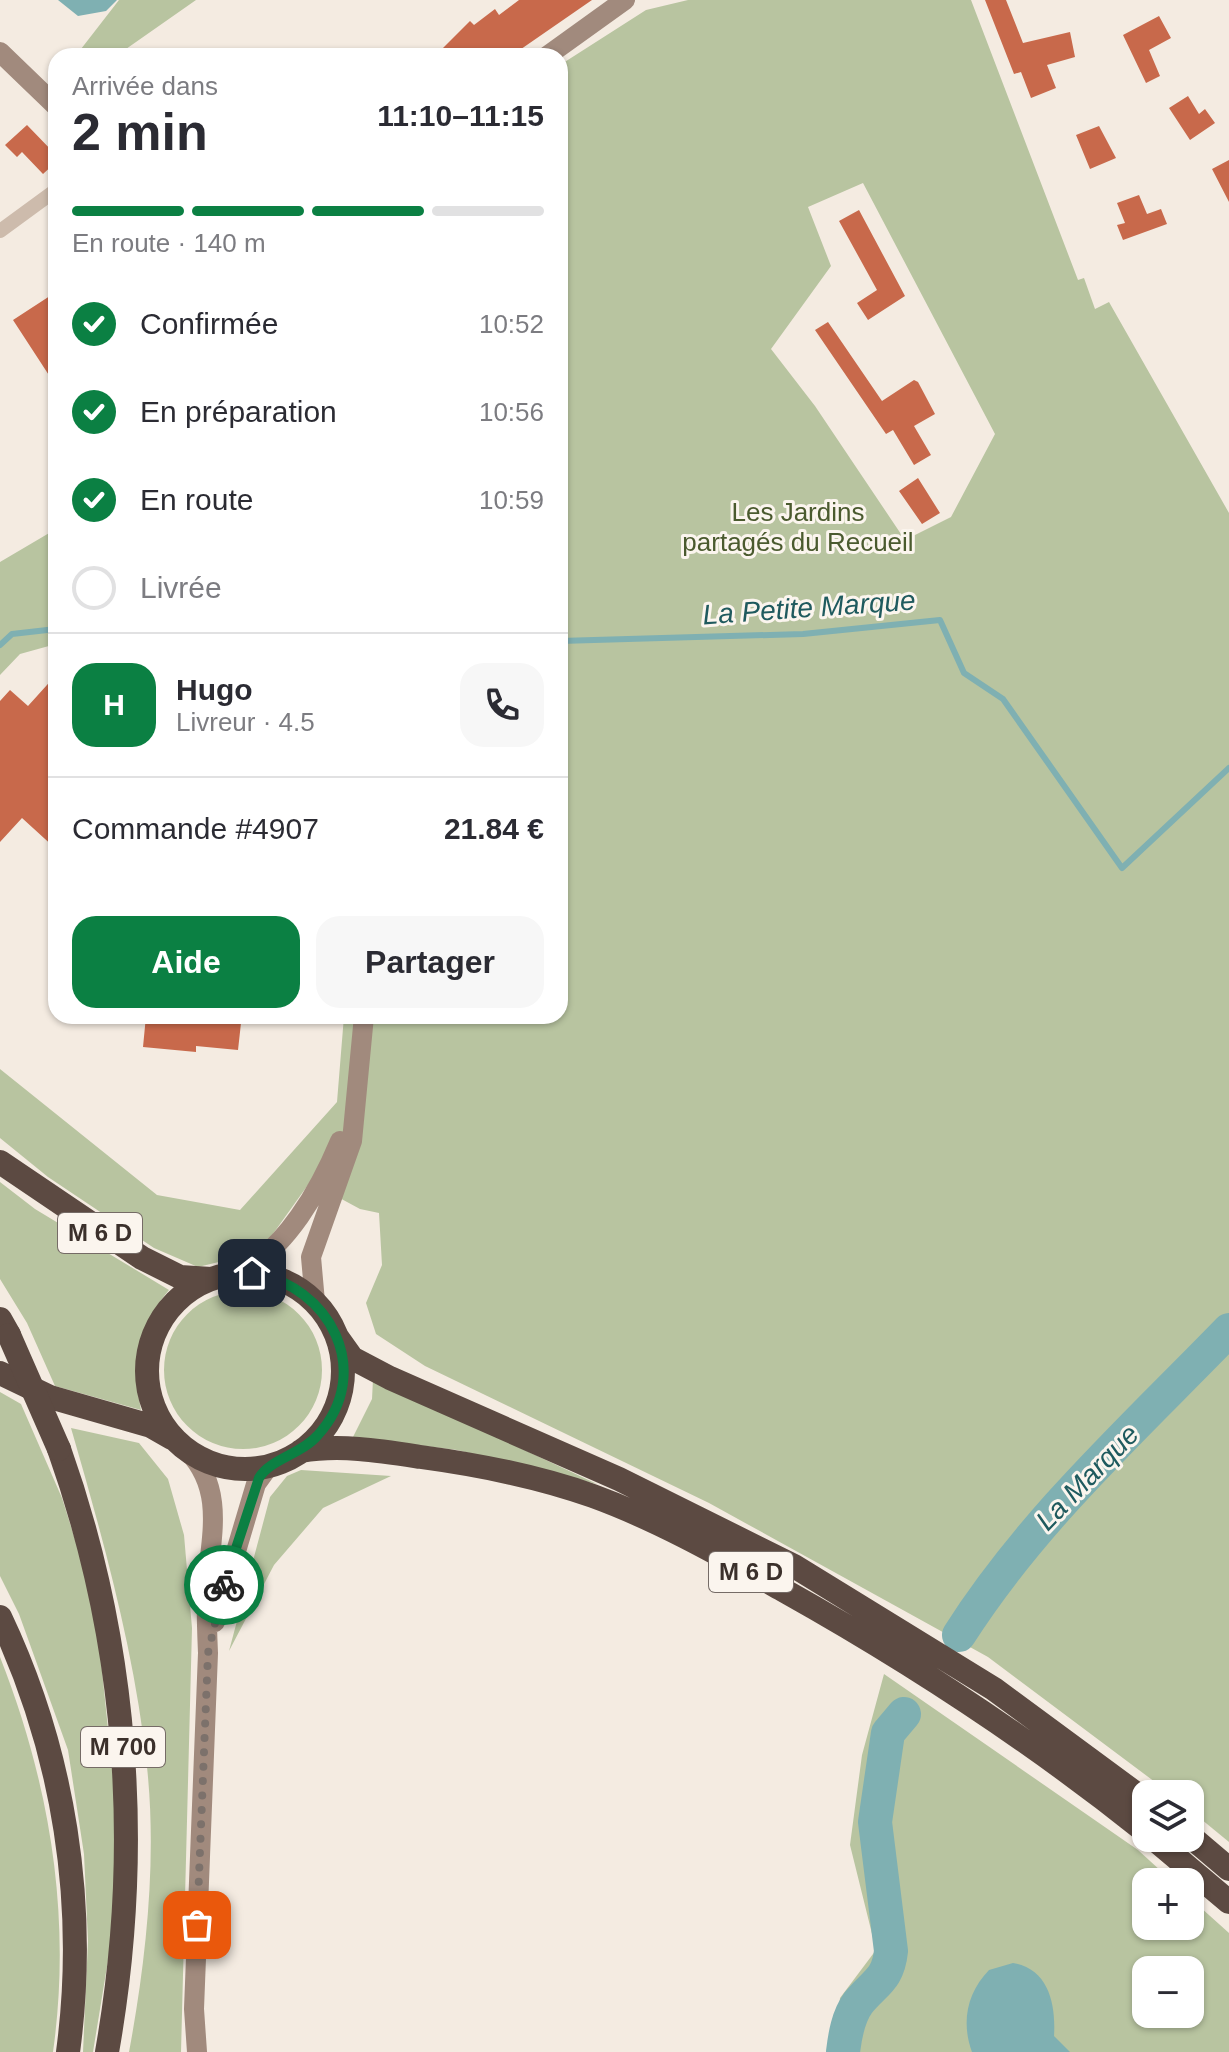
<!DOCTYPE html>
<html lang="fr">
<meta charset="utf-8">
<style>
:root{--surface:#fff;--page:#f7f7f7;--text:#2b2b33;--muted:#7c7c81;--line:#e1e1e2;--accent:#0b8043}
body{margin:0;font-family:Arial,sans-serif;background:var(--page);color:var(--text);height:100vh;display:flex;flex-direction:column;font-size:30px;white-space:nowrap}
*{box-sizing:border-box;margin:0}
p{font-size:26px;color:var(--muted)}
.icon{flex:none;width:44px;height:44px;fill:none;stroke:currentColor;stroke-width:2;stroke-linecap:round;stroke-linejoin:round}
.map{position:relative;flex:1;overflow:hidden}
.drawer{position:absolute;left:48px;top:48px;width:520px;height:976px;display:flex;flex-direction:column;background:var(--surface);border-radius:24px;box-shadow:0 2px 6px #0004}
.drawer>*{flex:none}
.fabs{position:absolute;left:1132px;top:1780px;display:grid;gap:16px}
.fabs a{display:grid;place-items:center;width:72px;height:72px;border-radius:16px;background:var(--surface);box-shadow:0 2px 6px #0004;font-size:40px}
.pin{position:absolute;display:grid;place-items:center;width:68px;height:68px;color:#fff;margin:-34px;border-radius:16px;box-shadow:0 4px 12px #0006}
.courier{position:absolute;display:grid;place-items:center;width:80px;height:80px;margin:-40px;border:6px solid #0b8043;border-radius:50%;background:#fff;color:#222;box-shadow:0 2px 10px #0007}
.headline em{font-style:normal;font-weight:700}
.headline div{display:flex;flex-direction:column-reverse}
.headline{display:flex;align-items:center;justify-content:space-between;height:136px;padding:0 24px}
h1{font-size:52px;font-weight:700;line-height:60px}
.bar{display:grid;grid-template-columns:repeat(4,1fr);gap:12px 8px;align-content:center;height:96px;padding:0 24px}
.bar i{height:10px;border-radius:6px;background:var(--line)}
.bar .on{background:var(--accent)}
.bar p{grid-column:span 4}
.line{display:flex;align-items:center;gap:20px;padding:0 24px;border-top:2px solid var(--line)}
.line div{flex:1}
.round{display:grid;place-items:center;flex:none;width:84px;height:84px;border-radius:24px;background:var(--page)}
ol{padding:0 24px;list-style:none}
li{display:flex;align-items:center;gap:24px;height:88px}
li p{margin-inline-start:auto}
li .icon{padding:8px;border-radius:50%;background:var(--accent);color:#fff;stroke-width:4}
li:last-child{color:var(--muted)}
li i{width:44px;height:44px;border:4px solid var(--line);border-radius:50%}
.cta{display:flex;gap:16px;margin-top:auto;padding:16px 24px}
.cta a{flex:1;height:92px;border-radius:24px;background:var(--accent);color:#fff;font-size:32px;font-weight:700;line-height:92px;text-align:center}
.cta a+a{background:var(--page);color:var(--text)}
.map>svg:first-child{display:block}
.green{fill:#b8c4a0;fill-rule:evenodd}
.water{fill:#7fb0b2}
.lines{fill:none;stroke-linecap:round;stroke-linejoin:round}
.stream{stroke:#7fb0b2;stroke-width:6}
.river{stroke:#7fb0b2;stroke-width:34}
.building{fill:#c8694b}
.street{stroke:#cdbbac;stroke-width:14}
.secondary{stroke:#a18a7d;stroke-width:20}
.highway{stroke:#5c4a42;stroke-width:24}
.highway-bridge{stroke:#5c4a42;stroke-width:24}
.done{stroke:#7c716b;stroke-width:8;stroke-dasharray:0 14.4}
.route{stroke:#0b8043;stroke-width:10}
.labels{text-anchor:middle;stroke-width:6;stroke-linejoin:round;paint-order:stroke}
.shield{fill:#fbf5ee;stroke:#756b66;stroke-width:2}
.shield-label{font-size:24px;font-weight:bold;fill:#3b302b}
.park-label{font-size:26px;fill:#4a5a2e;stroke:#fbf5ee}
.water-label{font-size:28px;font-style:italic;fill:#1f5a5e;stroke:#fbf5ee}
</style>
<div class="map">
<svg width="1229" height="2052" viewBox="0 0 1229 2052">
<rect width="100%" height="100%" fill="#f4ebe1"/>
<!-- green -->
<path class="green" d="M119,0H196L116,56H85L81,49Z
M688,0H971L1078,280L1084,278L1095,309L1109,302L1229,513V1842L1190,1810V1794H1171L988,1657L709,1503L425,1366L376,1334L366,1303L382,1265L379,1213L360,1209L310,1182L260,1252L198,1267L154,1248L48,1177L0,1138V1069L157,1195L240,1210L337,1102L344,1016H560V65L646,10ZM863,183L995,434L951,517L905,540L815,406L771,349L831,266L808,207Z
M56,529V644L20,654L0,675V562Z
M0,1182L35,1209L169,1290C136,1330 131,1360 141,1410L55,1386L27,1323L0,1279Z
M164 1370a79 79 0 1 1 158 0a79 79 0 1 1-158 0Z
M373,1379L597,1484L457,1450L353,1437L372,1399Z
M0,1392L21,1404L62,1498L95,1603L117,1816L111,1942L93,2052H83L88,1941L84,1854L68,1750L19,1614L0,1576Z
M71,1428L139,1443L168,1479L184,1535L192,1628L181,2052H129C146,1961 157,1860 147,1767C135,1652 103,1539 71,1428Z
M301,1470L391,1476L323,1508L274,1565L229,1651L270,1497L287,1476Z
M0,1657C50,1784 72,1917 53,2052H0Z
M884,1674L1138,1850L1173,1882H1146V1926H1190V1898L1229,1933V2052H835L840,1998L876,1950L850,1845L862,1755ZM1146,1970H1190V2014H1146Z"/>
<!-- water -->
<path class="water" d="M58,0H117L106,11L78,16Z
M1013,1963C1049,1969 1056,2005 1054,2036L1070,2052H972C961,2022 967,1993 989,1970Z"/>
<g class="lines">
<!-- stream -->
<path class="stream" d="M560,641L803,634L940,620L964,673L1003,699L1122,868L1229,768
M0,645L12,634L56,629"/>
<!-- river -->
<path class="river" d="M959,1635C1032,1520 1135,1427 1229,1330
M843,2052C845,2035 848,2017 858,2003C875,1982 888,1980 891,1951L875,1822L888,1733L904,1714"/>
</g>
<!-- building -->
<path class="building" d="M519,0H592L511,56H435L470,21L474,25L495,9L499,15Z
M985,0H1006L1023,43L1070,32L1075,57L1047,65L1056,88L1031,98L1021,72L1014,74Z
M1159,16L1171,38L1149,50L1160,76L1146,83L1123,35Z
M1188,96L1199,114L1205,109L1215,123L1190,140L1169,108Z
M27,125L56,155V162L43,174L22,152L17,157L5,145Z
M1099,126L1116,158L1090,169L1076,135Z
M1229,160V202L1212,169Z
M1139,195L1147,214L1161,209L1167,224L1123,240L1117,225L1125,223L1117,203Z
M859,210L905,296L868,320L857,303L877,290L839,221Z
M56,292V386L13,320Z
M828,322L882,401L914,380L918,382L935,414L914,426L931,455L914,465L893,430L886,434L815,330Z
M918,478L940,513L922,524L899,491Z
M56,675V849L22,818L0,842V701L10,690L28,706Z
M146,1016H208V1019L241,1023L238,1050L196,1046V1052L143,1047Z"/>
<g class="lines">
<!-- street -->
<path class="street" d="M0,231L56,190"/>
<!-- secondary -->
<path class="secondary" d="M0,52L56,106
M547,56L625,0
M238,1273C286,1250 320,1189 340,1141
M315,1302L311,1257L352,1141L364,1016
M188,1451C225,1490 211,1536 207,1585C206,1608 207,1630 208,1653L194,2009L197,2052
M215,1622L256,1484L269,1466"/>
<!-- highway -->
<path class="highway" d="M0,1162L142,1258L180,1277L211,1279
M147 1371a98 98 0 1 1 196 0a98 98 0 1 1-196 0Z
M0,1319L9,1335
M337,1337L352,1358L390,1378L619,1479L794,1566L994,1689L1146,1801
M0,1373L50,1397L151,1426L172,1438
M59,1449C128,1643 143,1849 107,2052
M301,1451C340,1444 382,1451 421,1457C480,1465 537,1476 593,1496C659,1520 722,1556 783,1590C910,1661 1032,1741 1146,1832
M0,1617C64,1752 88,1904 68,2052
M1190,1836L1229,1869
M1153,1838L1229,1902"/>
<!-- highway-bridge -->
<path class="highway-bridge" d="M9,1335L59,1449"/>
</g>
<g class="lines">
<!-- done -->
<path class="done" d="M197,1925L208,1653L224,1585"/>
<!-- route -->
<path class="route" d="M224,1585L259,1478C270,1459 302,1454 318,1435C375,1372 330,1285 252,1273"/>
</g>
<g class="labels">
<!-- shield labels -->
<g class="shield">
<rect x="58" y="1213" width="84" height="40" rx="6"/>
<rect x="709" y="1552" width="84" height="40" rx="6"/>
<rect x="81" y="1727" width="84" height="40" rx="6"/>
</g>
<g class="shield-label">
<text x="100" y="1241">M 6 D</text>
<text x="751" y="1580">M 6 D</text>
<text x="123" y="1755">M 700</text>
</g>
<!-- park labels -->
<g class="park-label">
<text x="798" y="521">Les Jardins<tspan x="798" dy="30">partagés du Recueil</tspan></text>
</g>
<!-- water labels -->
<g class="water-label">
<text transform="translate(809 607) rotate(-4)" y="10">La Petite Marque</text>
<text transform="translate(1087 1477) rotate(-46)" y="10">La Marque</text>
</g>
</g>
</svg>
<div class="fabs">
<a><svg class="icon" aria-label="layers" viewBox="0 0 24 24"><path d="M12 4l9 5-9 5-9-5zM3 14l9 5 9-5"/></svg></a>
<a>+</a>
<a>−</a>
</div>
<div class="pin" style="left:197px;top:1925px;background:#ea580c"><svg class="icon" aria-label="bag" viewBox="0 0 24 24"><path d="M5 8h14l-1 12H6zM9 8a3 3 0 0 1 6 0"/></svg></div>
<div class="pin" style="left:252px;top:1273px;background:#1f2937"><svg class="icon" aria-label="home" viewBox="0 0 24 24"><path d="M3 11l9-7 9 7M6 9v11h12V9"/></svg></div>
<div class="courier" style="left:224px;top:1585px"><svg class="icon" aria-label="bike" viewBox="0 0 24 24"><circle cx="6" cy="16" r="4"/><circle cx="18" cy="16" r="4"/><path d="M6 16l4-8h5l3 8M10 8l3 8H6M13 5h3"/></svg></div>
<section class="drawer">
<div class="headline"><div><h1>2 min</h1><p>Arrivée dans</p></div><em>11:10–11:15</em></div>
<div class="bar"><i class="on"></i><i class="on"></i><i class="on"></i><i></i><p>En route · 140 m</p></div>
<ol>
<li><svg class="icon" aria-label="check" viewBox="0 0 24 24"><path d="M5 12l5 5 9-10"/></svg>Confirmée<p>10:52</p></li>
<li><svg class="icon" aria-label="check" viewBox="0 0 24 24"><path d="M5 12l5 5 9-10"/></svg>En préparation<p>10:56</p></li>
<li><svg class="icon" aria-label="check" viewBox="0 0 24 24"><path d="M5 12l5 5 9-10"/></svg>En route<p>10:59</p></li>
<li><i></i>Livrée</li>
</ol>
<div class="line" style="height:144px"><b class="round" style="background:var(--accent);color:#fff">H</b><div><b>Hugo</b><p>Livreur · 4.5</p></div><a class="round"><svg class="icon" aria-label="phone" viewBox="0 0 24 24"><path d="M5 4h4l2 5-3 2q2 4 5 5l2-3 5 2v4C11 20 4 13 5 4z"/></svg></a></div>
<div class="line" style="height:104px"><div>Commande #4907</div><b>21.84 €</b></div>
<div class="cta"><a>Aide</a><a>Partager</a></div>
</section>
</div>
